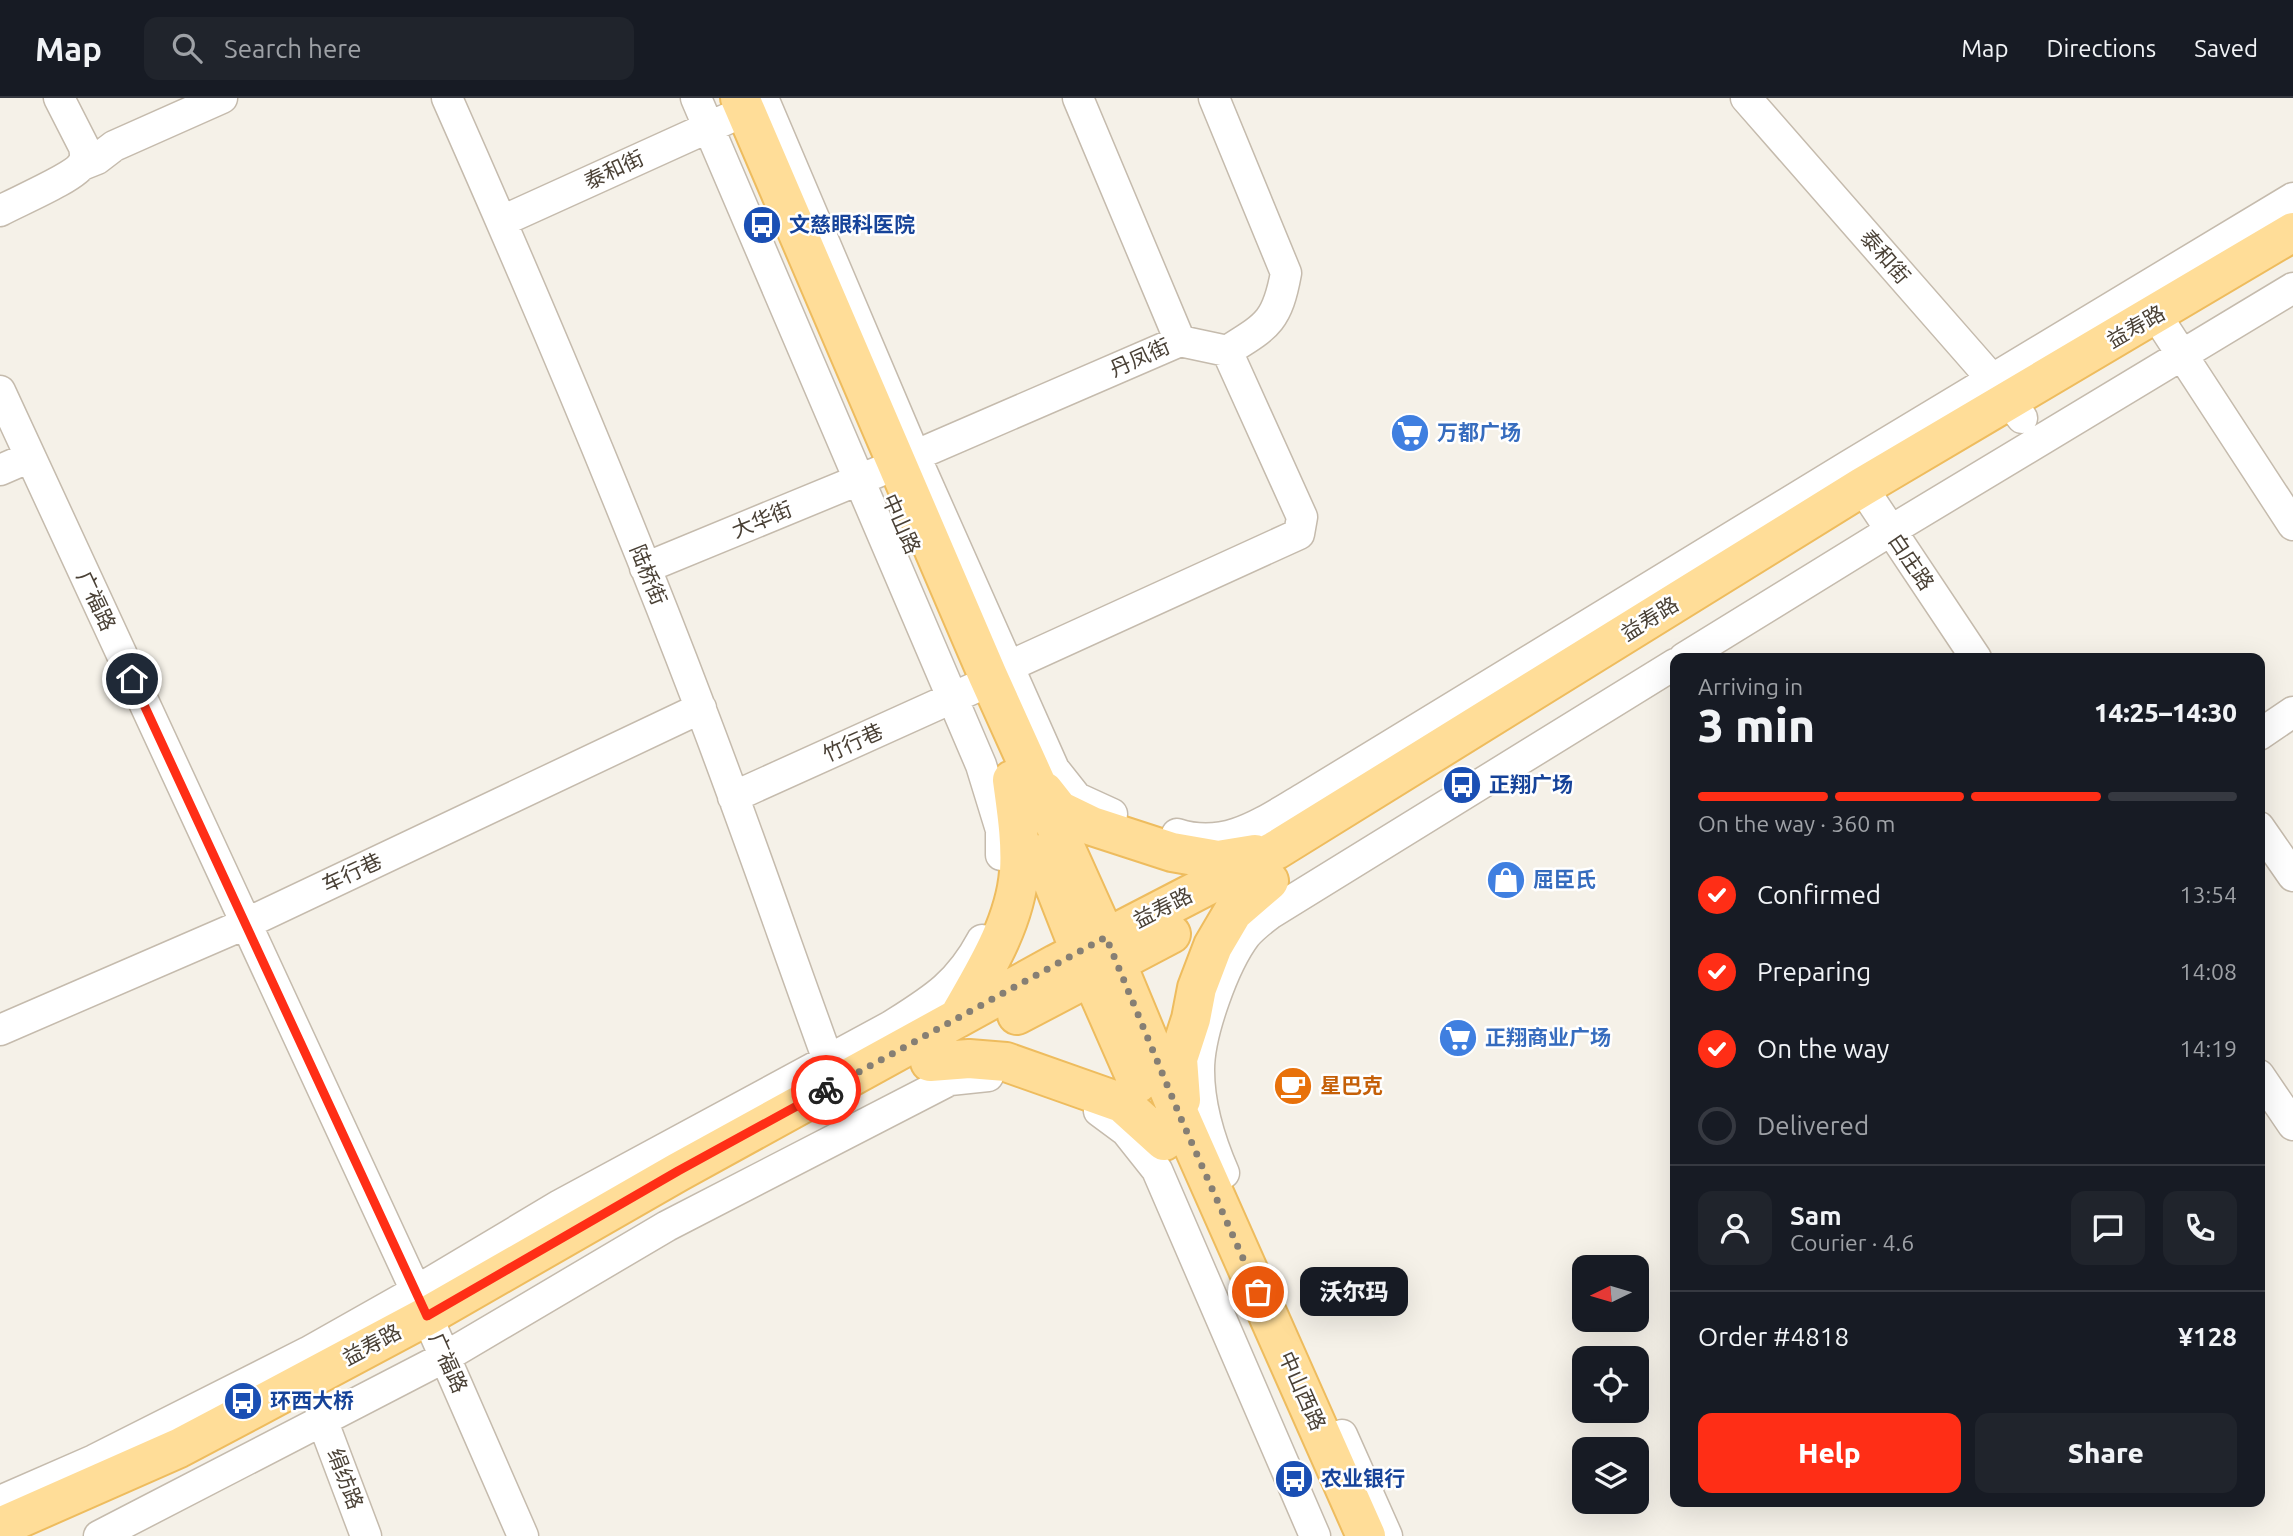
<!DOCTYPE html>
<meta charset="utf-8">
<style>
:root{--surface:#171b24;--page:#20242c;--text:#f1f3f6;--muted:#9ea1a6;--line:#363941;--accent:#ff2e16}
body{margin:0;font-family:Ubuntu,"Noto Sans SC",sans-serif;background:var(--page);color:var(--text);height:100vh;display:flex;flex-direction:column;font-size:26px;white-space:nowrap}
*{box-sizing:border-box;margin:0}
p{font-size:23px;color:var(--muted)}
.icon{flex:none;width:38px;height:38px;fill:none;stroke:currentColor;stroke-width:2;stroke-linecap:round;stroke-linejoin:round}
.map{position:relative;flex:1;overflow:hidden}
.details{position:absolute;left:1670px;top:555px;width:595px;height:854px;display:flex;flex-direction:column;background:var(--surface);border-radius:14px;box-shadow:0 7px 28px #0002}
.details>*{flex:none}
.needle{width:46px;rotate:265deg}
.fabs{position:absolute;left:1572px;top:1157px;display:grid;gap:14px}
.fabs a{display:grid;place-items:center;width:77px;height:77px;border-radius:14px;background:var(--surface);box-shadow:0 7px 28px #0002;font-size:35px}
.pin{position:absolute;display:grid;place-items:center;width:60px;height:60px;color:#fff;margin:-30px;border:4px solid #fff;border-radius:50%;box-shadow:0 2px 7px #0007}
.courier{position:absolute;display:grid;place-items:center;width:70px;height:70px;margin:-35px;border:5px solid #ff2e16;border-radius:50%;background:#fff;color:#222;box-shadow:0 2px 9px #0007}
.bubble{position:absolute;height:49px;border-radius:14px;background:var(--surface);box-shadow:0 7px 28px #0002;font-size:23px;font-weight:800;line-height:49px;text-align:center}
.summary em{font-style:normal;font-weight:800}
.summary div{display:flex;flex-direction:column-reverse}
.summary{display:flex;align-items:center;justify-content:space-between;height:119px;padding:0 28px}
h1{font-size:46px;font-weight:800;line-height:52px}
.bar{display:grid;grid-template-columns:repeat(4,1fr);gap:10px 7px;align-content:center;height:84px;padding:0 28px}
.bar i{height:9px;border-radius:5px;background:var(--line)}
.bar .current{background:var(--accent)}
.bar p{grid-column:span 4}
.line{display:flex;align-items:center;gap:18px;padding:0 28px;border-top:2px solid var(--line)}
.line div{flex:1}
.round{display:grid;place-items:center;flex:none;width:74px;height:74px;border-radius:14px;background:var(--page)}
ol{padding:0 28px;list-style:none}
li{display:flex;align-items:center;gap:21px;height:77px}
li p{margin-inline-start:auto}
li .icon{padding:7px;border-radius:50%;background:var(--accent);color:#fff;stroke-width:4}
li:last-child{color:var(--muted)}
li i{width:38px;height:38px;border:4px solid var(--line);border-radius:50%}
.primary-button{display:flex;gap:14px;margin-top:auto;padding:14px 28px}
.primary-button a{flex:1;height:80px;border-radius:14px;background:var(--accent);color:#fff;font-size:28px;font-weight:800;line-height:80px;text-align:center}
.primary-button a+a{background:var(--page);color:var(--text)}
header{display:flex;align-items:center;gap:42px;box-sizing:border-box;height:98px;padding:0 35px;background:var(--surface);border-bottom:2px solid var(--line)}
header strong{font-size:33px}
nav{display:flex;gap:38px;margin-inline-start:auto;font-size:24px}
.search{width:490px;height:63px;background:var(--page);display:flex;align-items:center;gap:18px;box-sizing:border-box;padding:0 24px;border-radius:14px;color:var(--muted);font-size:26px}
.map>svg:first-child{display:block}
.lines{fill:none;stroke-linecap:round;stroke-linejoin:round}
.minor-casing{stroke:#c5bbad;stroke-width:33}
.major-casing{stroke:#eebc5e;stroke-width:42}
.minor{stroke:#fff;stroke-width:30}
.major{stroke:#ffdd98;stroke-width:38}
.done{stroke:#867f74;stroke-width:7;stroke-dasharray:0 12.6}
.route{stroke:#ff2e16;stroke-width:9}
.labels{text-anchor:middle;stroke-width:5;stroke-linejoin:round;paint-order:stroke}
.street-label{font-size:21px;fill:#4a4136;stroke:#fff}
.transit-label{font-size:21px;font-weight:bold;fill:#164399;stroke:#fff;text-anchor:start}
.shop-label{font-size:21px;font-weight:bold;fill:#366cbe;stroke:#fff;text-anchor:start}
.food-label{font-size:21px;font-weight:bold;fill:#c56008;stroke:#fff;text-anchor:start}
</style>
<header>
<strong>Map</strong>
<div class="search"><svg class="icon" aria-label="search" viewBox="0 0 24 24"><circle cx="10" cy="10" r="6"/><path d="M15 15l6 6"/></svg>Search here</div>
<nav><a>Map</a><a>Directions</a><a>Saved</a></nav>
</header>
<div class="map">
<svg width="2293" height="1438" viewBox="0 0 2293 1438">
<rect width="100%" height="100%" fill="#f5f1e8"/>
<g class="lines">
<!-- minor casing -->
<g class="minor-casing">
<path id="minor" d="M447,0C536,201 622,404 700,609C745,726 785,844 828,962
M696,0L981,667L1001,732V757
M763,0L915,358L1054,671L1077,700L1112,716
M1746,0L1992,281L2022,320
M82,67L97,61L114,48L222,0
M0,113C16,104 76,79 83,65C86,60 85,54 84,49L59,0
M502,123L727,21
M2156,217L2293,427
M1180,243L1227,253C1267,228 1277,224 1286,175L1214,0
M0,293L416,1193L523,1438
M898,365L1180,243L1078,0
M1850,371L1976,560
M0,372L30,359
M645,470L878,374
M1684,560L1890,433L2293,190
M992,576L1299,436L1302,419L1227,253
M2259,637L2293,614
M733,699L972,591
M2259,729L2293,778
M1177,736C1226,752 1263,724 1304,700L1848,368L2293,100
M0,932L245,826L701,610
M2259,977L2293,1027
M1099,1013L1126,1033L1157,1072L1315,1438
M1224,1075C1210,1043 1199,1008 1199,972C1199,935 1224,866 1246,837C1253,829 1262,822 1270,816L1675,566
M323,1324L366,1438
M1342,1337L1387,1438
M0,1403L94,1362L308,1254L416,1193L560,1107L891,928C932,902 958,887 982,842
M99,1438L445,1259L667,1128L950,982L988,978"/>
</g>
<!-- major casing -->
<g class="major-casing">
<path id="major" d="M740,0L988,578L1106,840L1182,1023L1366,1438
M1044,693L1059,712L1092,728L1172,754L1218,762L1255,756
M1042,756L1080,853L1138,985
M1017,917L1171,836
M958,920C983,876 1015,826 1019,774C1021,743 1016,712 1012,682
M930,964L969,961L1006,964L1122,1005L1164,1043
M1181,1002L1178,961L1191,921L1197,890L1213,848L1233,814L1269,783
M0,1429L179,1350L249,1313L427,1218L678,1074L1056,866L1276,752L1862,389L2293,134"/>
</g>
<!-- minor -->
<use href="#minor" class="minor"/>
<!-- major -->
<use href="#major" class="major"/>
</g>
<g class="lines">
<!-- done -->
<path class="done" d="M826,992L1106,839L1182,1023L1258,1194"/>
<!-- route -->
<path class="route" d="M132,581L427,1218L678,1073L826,992"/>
</g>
<!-- icons -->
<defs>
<g id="bus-disc" transform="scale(2.0125)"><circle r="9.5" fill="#1a4fb4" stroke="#fff"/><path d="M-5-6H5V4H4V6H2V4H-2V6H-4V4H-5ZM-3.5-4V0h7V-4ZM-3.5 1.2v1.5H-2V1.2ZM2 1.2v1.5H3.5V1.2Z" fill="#fff"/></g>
<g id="supermarket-disc" transform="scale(2.0125)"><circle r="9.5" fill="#3f7fe0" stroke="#fff"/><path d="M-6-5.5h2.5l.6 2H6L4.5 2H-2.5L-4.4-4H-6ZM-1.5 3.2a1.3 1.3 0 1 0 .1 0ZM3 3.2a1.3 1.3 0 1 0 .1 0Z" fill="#fff"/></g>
<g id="shop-disc" transform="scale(2.0125)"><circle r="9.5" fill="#3f7fe0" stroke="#fff"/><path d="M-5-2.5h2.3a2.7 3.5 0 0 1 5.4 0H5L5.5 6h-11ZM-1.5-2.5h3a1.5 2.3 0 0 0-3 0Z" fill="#fff"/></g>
<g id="cafe-disc" transform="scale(2.0125)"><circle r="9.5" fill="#e8710a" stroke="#fff"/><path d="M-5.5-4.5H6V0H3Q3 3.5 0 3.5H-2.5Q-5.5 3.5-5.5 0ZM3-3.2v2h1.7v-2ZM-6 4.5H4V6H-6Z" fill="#fff"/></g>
</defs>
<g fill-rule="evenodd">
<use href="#bus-disc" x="762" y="127"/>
<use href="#supermarket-disc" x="1410" y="335"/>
<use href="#bus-disc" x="1462" y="687"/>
<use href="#shop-disc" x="1506" y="782"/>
<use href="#supermarket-disc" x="1458" y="940"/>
<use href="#cafe-disc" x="1293" y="988"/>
<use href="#bus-disc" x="243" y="1303"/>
<use href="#bus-disc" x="1294" y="1381"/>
</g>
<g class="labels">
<!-- street labels -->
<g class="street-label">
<text transform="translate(614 72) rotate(-25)" y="7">泰和街</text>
<text transform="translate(1885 159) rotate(49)" y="7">泰和街</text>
<text transform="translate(2136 229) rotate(-30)" y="7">益寿路</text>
<text transform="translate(1140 260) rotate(-24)" y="7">丹凤街</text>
<text transform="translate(762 422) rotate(-22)" y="7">大华街</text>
<text transform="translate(901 426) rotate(66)" y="7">中山路</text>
<text transform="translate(1911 464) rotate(56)" y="7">白庄路</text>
<text transform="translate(648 477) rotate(68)" y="7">陆桥街</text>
<text transform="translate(96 503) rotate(65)" y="7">广福路</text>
<text transform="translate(1650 521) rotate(-32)" y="7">益寿路</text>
<text transform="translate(853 645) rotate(-24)" y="7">竹行巷</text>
<text transform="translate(352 775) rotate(-25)" y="7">车行巷</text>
<text transform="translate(1163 810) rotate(-27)" y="7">益寿路</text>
<text transform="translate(372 1247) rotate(-28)" y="7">益寿路</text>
<text transform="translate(448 1265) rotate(66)" y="7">广福路</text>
<text transform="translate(1302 1293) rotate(66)" y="7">中山西路</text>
<text transform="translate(345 1381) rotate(69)" y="7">绢纺路</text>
</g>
<!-- transit labels -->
<g class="transit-label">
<text x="789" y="134">文慈眼科医院</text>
<text x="1489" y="694">正翔广场</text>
<text x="270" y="1310">环西大桥</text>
<text x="1321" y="1388">农业银行</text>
</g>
<!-- shop labels -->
<g class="shop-label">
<text x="1437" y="342">万都广场</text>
<text x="1533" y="789">屈臣氏</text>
<text x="1485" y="947">正翔商业广场</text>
</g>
<!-- food labels -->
<g class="food-label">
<text x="1320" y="995">星巴克</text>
</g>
</g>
</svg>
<div class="fabs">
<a><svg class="needle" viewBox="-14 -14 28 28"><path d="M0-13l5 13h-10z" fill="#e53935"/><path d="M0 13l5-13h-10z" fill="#9ea1a6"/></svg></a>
<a><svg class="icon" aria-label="locate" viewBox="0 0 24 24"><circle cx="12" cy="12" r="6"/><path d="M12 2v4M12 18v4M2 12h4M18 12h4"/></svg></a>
<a><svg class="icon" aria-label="layers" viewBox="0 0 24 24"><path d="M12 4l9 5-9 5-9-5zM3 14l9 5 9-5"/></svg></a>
</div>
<div class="pin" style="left:1258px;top:1194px;background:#ea580c"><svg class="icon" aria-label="bag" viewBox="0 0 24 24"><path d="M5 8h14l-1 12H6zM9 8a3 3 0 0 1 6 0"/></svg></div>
<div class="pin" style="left:132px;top:581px;background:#1f2937"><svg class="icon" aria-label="home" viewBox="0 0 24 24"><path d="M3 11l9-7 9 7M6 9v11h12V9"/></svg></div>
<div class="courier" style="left:826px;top:992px"><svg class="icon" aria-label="bike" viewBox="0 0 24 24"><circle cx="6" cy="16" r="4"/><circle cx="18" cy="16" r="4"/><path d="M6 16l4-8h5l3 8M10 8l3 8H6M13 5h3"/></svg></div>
<div class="bubble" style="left:1300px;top:1169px;width:108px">沃尔玛</div>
<section class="details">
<div class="summary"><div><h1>3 min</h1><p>Arriving in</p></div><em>14:25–14:30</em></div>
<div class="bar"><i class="current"></i><i class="current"></i><i class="current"></i><i></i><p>On the way · 360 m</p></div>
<ol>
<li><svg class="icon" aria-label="check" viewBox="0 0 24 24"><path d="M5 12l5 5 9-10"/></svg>Confirmed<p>13:54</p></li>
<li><svg class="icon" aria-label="check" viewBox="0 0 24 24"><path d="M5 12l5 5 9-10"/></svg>Preparing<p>14:08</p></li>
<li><svg class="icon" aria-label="check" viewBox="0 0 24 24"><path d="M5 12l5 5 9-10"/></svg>On the way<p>14:19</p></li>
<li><i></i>Delivered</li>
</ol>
<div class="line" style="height:126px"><a class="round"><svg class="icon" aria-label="person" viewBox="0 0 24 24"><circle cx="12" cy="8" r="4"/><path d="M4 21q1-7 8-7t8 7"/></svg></a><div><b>Sam</b><p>Courier · 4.6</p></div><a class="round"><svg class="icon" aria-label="chat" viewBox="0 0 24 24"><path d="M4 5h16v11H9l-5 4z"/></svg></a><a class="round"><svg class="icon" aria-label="phone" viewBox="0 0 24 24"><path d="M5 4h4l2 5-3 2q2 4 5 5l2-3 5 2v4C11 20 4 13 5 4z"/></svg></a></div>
<div class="line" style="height:91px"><div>Order #4818</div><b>¥128</b></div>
<div class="primary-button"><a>Help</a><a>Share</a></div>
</section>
</div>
